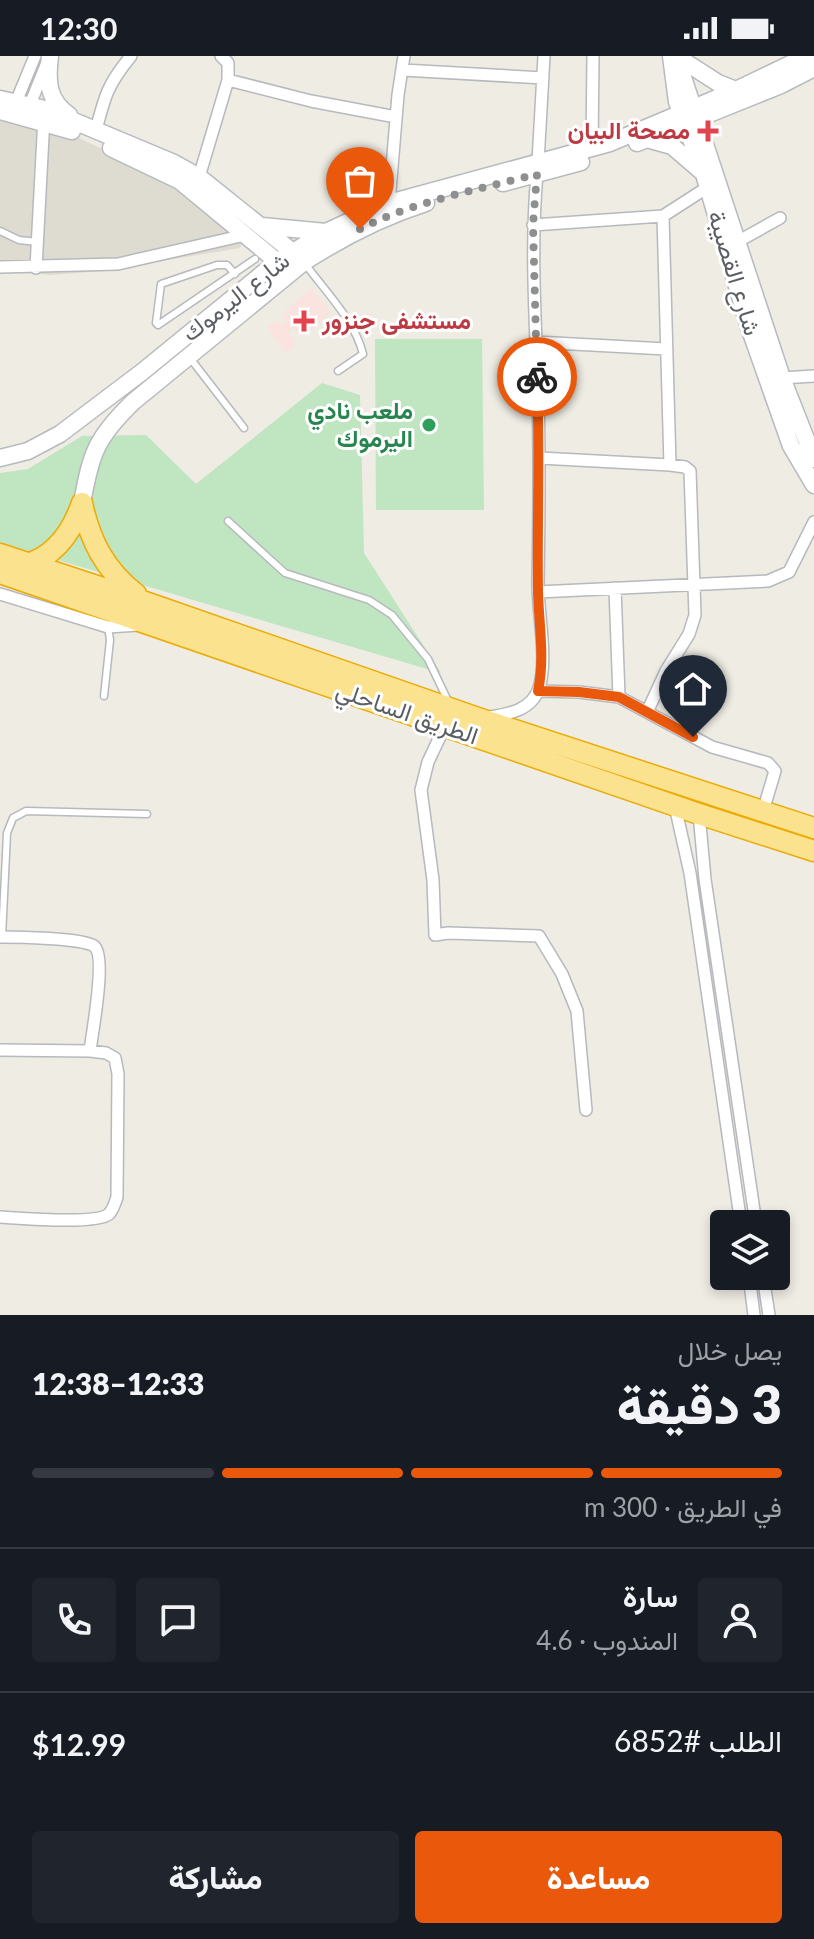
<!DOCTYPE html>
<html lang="ar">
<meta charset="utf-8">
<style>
:root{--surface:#171b24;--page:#20242c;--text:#f1f3f6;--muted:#9ea1a6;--line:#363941;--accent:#ea580c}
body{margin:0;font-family:Lato,Vazirmatn,sans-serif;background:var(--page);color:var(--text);direction:rtl;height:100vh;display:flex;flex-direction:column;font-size:30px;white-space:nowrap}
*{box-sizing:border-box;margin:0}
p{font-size:26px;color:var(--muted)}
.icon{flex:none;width:44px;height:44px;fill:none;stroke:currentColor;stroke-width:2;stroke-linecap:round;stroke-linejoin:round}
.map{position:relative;height:1259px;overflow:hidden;direction:ltr}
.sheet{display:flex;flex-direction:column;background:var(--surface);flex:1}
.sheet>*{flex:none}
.controls{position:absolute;left:710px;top:1154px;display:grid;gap:16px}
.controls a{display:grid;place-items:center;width:80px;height:80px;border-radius:8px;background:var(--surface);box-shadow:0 4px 12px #0003;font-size:40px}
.pin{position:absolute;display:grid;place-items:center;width:68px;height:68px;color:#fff;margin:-82px -34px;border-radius:50% 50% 50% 0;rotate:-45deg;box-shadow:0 0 8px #0007}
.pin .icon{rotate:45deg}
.courier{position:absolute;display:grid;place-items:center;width:80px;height:80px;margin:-40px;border:6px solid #ea580c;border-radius:50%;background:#fff;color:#222;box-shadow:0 2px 10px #0007}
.overview em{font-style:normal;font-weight:800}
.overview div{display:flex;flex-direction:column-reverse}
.overview{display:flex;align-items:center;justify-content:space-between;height:136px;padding:0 32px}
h1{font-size:52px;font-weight:800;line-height:60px}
.bar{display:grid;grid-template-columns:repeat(4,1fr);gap:12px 8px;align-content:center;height:96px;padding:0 32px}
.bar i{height:10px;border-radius:6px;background:var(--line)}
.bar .on{background:var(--accent)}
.bar p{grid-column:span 4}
.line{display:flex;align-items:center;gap:20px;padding:0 32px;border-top:2px solid var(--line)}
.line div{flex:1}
.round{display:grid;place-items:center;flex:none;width:84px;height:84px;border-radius:8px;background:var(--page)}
.primary-button{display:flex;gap:16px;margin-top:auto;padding:16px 32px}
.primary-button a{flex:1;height:92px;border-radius:8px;background:var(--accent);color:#fff;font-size:32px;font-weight:800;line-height:92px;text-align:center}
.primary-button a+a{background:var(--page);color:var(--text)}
.status{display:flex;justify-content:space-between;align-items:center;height:56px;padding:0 40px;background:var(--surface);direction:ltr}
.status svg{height:22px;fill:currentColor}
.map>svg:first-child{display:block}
.education{fill:#dedbd1}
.medical{fill:#fbe3e0}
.green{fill:#c0e5c1}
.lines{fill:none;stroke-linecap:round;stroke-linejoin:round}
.lane-casing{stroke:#b6b9bd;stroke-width:9}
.street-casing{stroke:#b6b9bd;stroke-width:14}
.secondary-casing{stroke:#b7babf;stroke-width:19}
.highway-casing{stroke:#ecaa05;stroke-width:23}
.lane{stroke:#fff;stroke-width:6}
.street{stroke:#fff;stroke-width:11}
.secondary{stroke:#fff;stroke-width:16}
.highway{stroke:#fae28e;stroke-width:20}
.done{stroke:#8e9090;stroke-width:8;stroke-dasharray:0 14.4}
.route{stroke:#ea580c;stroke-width:10}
.health-dot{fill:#e0444e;stroke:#fff;stroke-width:3}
.leisure-dot{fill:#2e9e5b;stroke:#fff;stroke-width:3}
.labels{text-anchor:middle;stroke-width:6;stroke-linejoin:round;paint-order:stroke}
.health-label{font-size:24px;font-weight:bold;fill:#be3a42;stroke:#fff;text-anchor:end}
.street-label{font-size:24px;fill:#5b5f64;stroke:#fff}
.leisure-label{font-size:24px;font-weight:bold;fill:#27864d;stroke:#fff;text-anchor:end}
</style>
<div class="status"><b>12:30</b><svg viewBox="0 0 49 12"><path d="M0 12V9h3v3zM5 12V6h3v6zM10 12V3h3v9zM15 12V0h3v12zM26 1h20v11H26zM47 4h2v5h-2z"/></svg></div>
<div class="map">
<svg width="814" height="1259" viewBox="0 0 814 1259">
<rect width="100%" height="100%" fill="#eeece3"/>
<!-- education -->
<path class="education" d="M0,59L53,70L184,131L243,185L240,192L103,215L50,219L0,214Z"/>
<!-- medical -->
<path class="medical" d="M311,232L331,257L301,281L293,272L288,276L297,288L286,298L267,271L277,264L281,269L286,265L282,258Z"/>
<!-- green -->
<path class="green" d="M375,283H482L484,454H376Z
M322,327L360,339L364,497L441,617L0,487V417L28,413L82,380L146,379L196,428Z"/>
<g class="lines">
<!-- lane casing -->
<g class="lane-casing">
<path id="lane" d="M0,175L19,184L38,186
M306,209C326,236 355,265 363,298L338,315
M235,218L227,209H217L161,228L156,267L158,269L255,203
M190,302L244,372
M228,465L285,517L369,544L392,559L428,603L448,645
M104,640L110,584L108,571
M2,881L7,777L13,762L26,755L147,758"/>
</g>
<!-- street casing -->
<g class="street-casing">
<path id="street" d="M403,14L543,22
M228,24L311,45L396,61
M14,51L35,0
M27,56L46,9
M96,74C105,39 108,28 131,0
M592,92L593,0
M538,106L544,0
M199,121L228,24V7L221,0
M389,147L398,39L404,0
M663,160L670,409
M533,169L663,160L708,131
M737,186L780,162
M0,211L118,208L245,179
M36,212L44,61
M536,286L666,293
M782,322L814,320
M540,402L670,409L685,411L690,415L695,559L689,578L666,615L648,654
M615,532L619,641
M538,536L768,525L789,516L814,466
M0,538L108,571L138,569
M538,635L579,636L619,641L712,691L768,707L775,715L763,755
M490,661C509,658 532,654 539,632C548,603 538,559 538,528C539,467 540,406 538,344C536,269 530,194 537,118
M445,670L428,706L421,734L433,824L435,879L448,877L539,880L562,918L577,955L586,1054
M675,750L690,817L741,1168
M699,758L705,823L756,1168
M0,881C18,881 82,882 94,890C107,900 92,977 90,995L106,997L115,1002L118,1018L117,1141C115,1147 113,1154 109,1158C96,1169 19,1162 0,1161
M0,994L90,995
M749,1220L754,1259
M763,1220L769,1259"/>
</g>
<!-- secondary casing -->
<g class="secondary-casing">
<path id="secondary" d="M50,0C47,24 47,44 69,59
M671,0L677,46L704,118L749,271L791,390L814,429
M676,0L782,322L814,403
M676,0L718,27L736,34
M0,43L45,53L174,107L199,121L299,201
M0,55L72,75
M647,83L672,90L701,115
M637,87L781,29L814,12
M111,92L180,125L285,212
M503,127L581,106
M262,170L326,176
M0,402L28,395L60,378L142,316L278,205L326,176L389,147L610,87L736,34L807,0
M82,447C91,397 96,382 133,346L304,206C343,181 382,161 426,147"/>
</g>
<!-- highway casing -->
<g class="highway-casing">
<path id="highway" d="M82,447C90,485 105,514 136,538
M0,498L151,548L481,663L814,772
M24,509C55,501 72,476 82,447
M0,517L699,758L814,795"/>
</g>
<!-- lane -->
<use href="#lane" class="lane"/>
<!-- street -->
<use href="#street" class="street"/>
<!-- secondary -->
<use href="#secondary" class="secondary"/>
<!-- highway -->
<use href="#highway" class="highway"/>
</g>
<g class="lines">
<!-- done -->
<path class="done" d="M360,173C415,145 477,134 537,118L533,169L537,321"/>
<!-- route -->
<path class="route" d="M537,321C540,393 537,465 538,537C539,569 545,603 538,635L579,636L619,641L693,681"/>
</g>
<!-- markers -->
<g class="health-dot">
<path d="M704 63h8v8h8v8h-8v8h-8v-8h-8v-8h8z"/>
<path d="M300 253h8v8h8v8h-8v8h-8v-8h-8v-8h8z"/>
</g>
<circle class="leisure-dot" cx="429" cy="369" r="8"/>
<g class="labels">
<!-- health labels -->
<g class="health-label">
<text x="690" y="83">مصحة البيان</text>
<text x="322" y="273" text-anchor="start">مستشفى جنزور</text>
</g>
<!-- street labels -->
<g class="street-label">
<text transform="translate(734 217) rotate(73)" y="8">شارع القصيبة</text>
<text transform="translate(236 241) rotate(-38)" y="8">شارع اليرموك</text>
<text transform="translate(407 657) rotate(19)" y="8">الطريق الساحلي</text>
</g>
<!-- leisure labels -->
<g class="leisure-label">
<text x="413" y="363">ملعب نادي<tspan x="413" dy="28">اليرموك</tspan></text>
</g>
</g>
</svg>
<div class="controls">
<a><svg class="icon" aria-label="layers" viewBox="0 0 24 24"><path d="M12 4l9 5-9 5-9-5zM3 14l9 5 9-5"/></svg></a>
</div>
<div class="pin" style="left:360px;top:173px;background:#ea580c"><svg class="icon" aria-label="bag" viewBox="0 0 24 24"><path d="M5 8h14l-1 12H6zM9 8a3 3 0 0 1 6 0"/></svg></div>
<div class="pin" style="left:693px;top:681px;background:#1f2937"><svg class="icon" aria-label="home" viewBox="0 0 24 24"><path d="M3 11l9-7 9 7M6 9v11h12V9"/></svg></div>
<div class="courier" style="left:537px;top:321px"><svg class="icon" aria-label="bike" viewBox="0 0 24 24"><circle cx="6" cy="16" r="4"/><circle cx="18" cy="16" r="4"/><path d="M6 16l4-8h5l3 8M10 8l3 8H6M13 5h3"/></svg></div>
</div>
<section class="sheet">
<div class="overview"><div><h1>3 دقيقة</h1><p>يصل خلال</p></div><em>12:33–12:38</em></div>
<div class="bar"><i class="on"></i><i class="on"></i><i class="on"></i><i></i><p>في الطريق · 300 m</p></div>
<div class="line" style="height:144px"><a class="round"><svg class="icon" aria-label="person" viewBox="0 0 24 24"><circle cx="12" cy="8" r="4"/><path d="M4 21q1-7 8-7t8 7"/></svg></a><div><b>سارة</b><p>المندوب · 4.6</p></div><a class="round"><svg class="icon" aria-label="chat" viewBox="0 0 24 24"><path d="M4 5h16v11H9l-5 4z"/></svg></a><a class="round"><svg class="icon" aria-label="phone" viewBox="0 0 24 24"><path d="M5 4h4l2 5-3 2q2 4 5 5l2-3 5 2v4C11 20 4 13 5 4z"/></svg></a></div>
<div class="line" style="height:104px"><div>الطلب #6852</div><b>$12.99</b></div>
<div class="primary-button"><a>مساعدة</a><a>مشاركة</a></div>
</section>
